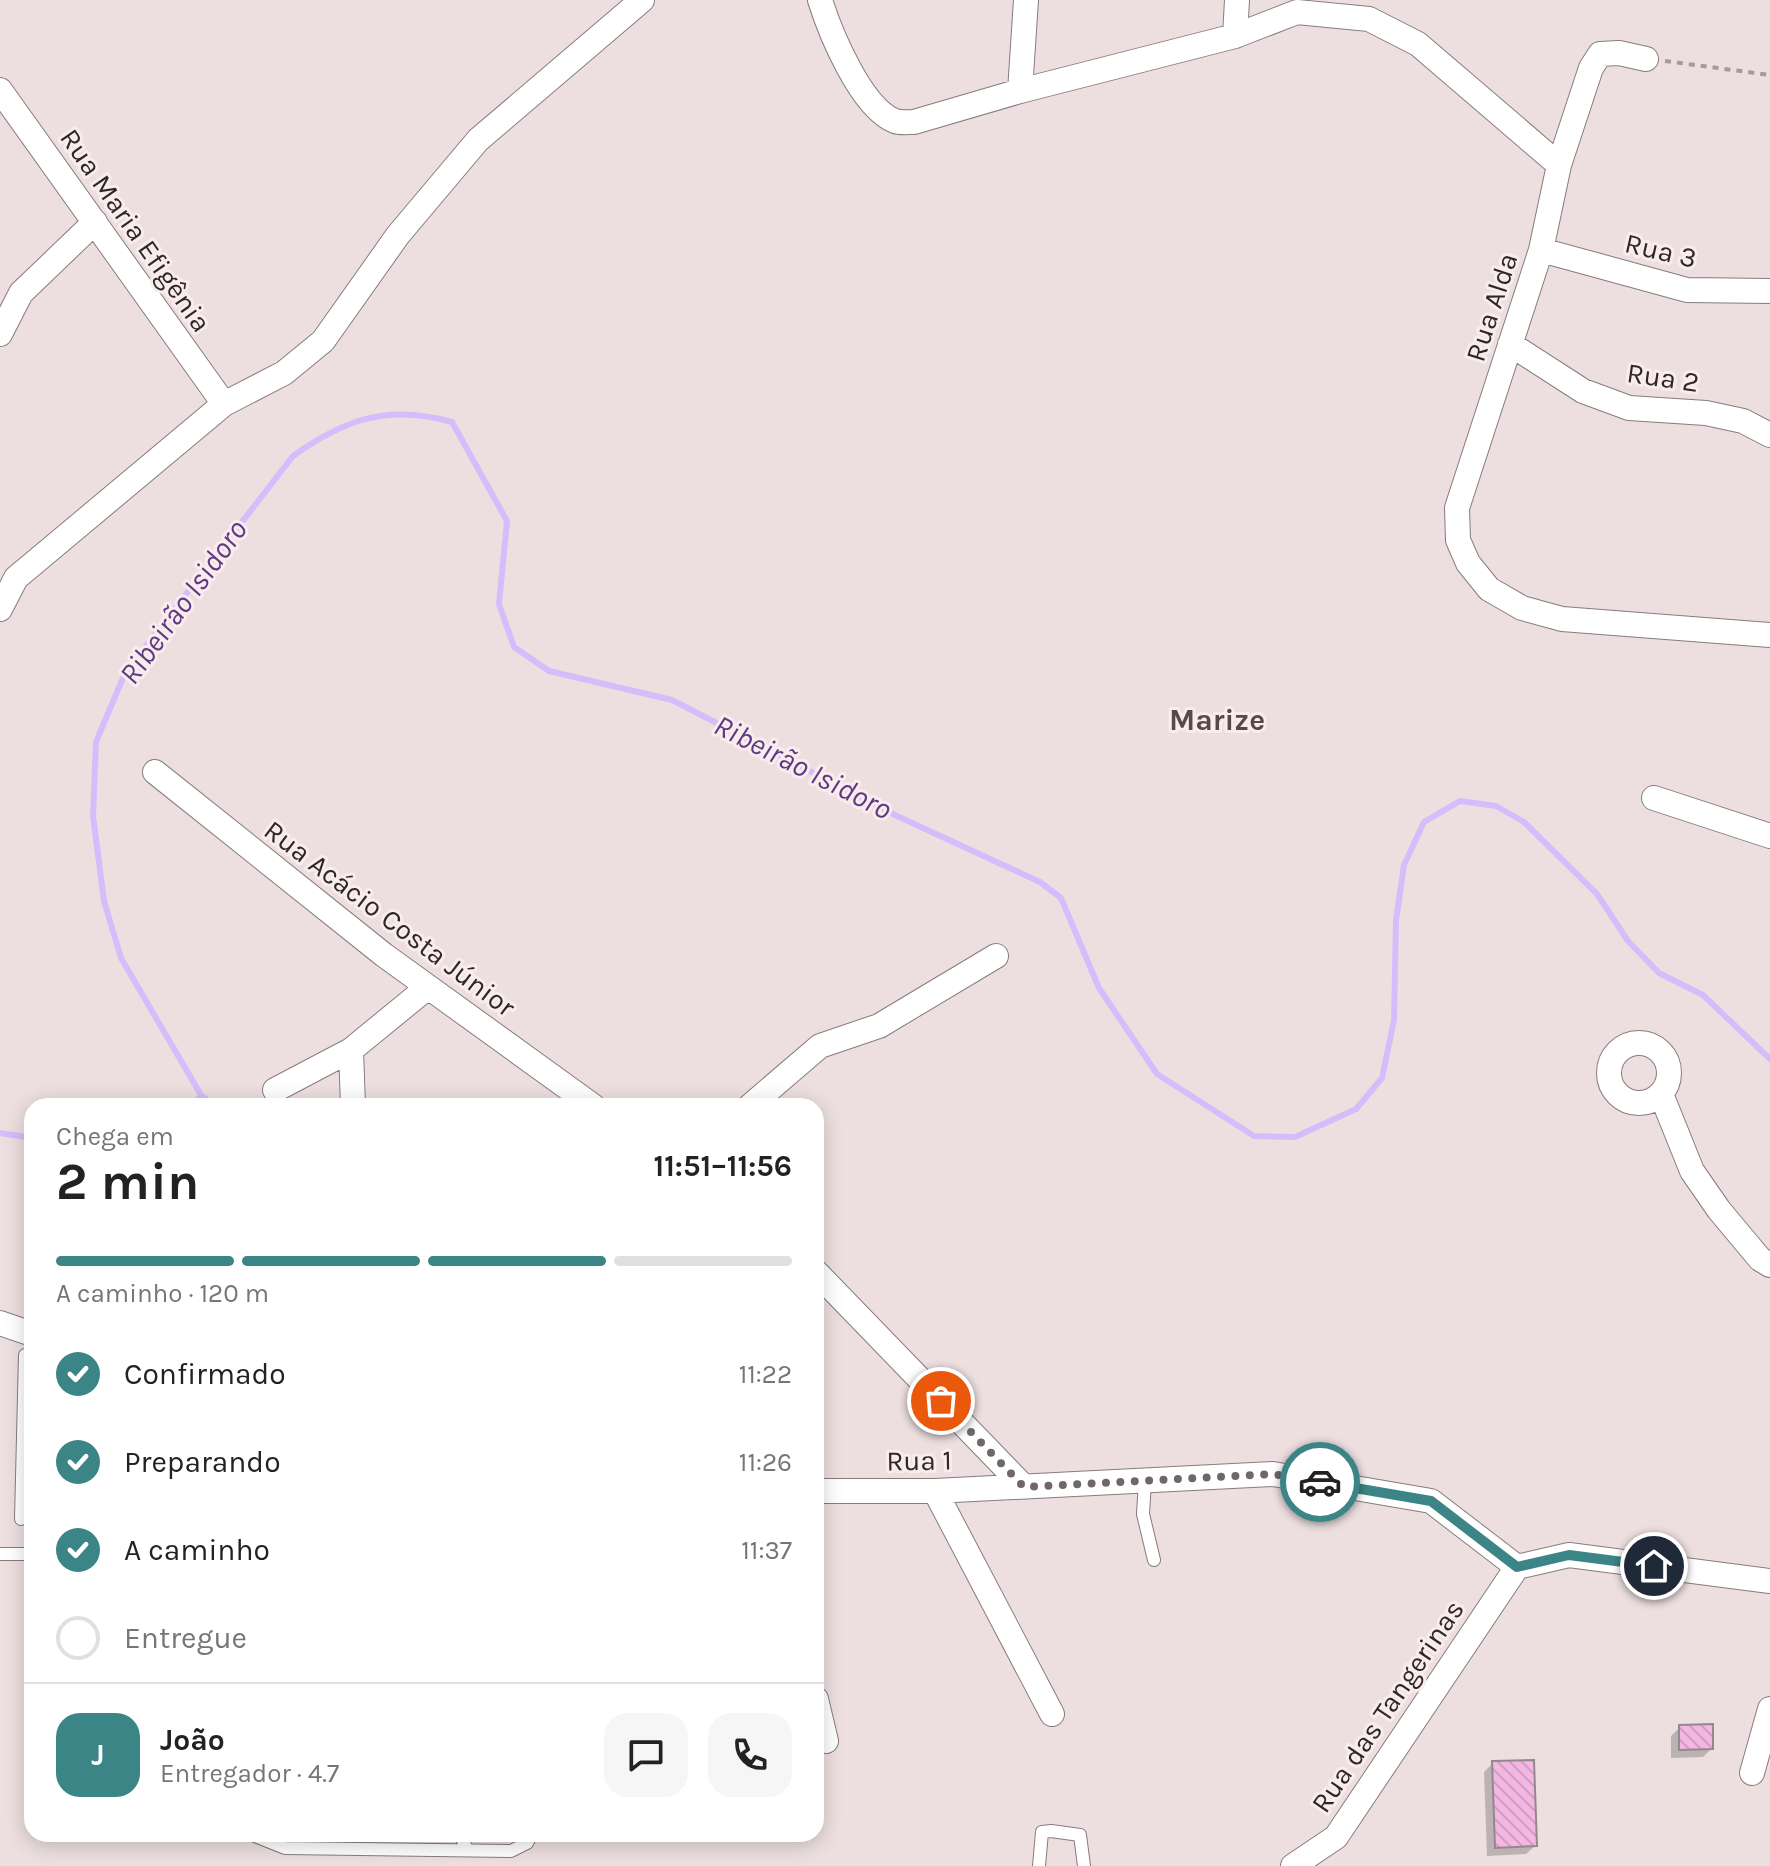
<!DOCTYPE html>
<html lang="pt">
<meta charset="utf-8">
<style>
:root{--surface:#fff;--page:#f6f6f6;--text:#222;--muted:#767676;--line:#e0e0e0;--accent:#3c8586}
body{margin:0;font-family:Karla,sans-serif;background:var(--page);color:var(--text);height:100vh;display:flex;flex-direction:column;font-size:30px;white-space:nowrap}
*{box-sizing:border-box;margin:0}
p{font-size:26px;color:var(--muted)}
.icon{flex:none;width:44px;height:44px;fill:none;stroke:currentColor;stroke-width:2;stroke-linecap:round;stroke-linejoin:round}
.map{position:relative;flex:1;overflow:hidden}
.sheet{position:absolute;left:24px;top:1098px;width:800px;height:744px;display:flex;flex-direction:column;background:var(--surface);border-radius:24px;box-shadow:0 4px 20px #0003}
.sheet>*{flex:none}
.pin{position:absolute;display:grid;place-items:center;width:68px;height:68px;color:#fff;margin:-34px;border:4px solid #fff;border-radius:50%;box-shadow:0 2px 8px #0007}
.courier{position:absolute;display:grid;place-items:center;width:80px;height:80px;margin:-40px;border:6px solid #3c8586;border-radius:50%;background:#fff;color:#222;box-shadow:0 2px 10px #0007}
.headline em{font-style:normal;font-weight:700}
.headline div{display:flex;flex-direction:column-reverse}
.headline{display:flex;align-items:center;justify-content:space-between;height:136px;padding:0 32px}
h1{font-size:52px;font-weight:700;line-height:60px}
.bar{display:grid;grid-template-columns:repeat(4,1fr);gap:12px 8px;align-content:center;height:96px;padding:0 32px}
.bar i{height:10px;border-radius:6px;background:var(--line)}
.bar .current{background:var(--accent)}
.bar p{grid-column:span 4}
.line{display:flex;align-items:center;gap:20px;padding:0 32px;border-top:2px solid var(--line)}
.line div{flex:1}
.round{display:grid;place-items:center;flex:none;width:84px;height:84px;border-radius:24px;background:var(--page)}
ol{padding:0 32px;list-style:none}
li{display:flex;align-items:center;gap:24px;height:88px}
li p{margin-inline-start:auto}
li .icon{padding:8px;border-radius:50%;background:var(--accent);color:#fff;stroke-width:4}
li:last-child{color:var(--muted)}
li i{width:44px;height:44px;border:4px solid var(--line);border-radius:50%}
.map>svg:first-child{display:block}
.shadow{fill:#0003}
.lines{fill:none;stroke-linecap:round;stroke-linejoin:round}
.stream{stroke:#d5bdfc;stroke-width:6}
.building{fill:url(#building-back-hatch);stroke:#92888f;stroke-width:2}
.lane-casing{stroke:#887b7c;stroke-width:14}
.street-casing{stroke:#887b7c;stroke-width:26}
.path{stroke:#a59a9b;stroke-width:4;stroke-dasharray:6 6;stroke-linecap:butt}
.lane{stroke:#fff;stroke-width:12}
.street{stroke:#fff;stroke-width:24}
.done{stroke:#706868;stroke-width:8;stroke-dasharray:0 14.4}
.route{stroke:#3c8586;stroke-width:10}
.labels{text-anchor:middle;stroke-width:6;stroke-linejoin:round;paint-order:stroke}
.street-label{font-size:28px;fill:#2d2828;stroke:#faeced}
.water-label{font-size:30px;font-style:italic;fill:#5c3b84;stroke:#faeced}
.neighbourhood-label{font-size:30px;font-weight:bold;fill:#554a4b;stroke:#faeced}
</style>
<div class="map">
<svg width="1770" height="1866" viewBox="0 0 1770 1866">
<defs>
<pattern id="building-back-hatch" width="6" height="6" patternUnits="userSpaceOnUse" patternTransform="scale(2)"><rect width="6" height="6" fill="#f3b7e2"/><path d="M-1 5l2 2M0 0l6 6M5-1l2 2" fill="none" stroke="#d19dc2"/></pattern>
</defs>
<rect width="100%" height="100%" fill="#eddfe0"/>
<!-- shadow -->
<path class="shadow" d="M1680,1727L1711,1749L1703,1757L1671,1758V1736Z
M1493,1763L1535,1846L1526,1854L1487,1856L1484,1772Z"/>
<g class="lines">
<!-- stream -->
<path class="stream" d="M195,1106L201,1095
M214,1106L201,1095L121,958L104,901L93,816L96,742L125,673L293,456C345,419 388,404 452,422L507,521L499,604L514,647L549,671L672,700L897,816L1040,882L1061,898L1099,988L1157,1074L1254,1136L1295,1137L1356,1109L1382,1078L1394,1020L1396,920L1404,865L1424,822L1460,801L1496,806L1524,822L1597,894L1628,941L1659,973L1703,995L1770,1059
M0,1133L32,1138"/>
</g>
<!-- building -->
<path class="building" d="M1713,1724V1749L1679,1750V1725Z
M1534,1760L1537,1846L1495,1848L1492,1761Z"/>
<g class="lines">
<!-- lane casing -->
<g class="lane-casing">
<path id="lane" d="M1145,1481L1143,1514L1154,1560
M21,1519L25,1355
M0,1554H32
M250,1834L285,1848L511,1851L527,1843L532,1834
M460,1834L467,1850
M1039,1866L1042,1832L1051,1831L1080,1835L1084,1866"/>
</g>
<!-- street casing -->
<g class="street-casing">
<path id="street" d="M820,0C830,32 861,108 895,121C900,123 908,122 914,122L1020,91L1235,36L1297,12L1369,19L1418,44L1559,165
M1235,36L1237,0
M1646,59L1619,53L1600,54L1591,68L1559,165L1541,250L1457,508L1458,540L1468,563L1489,589L1522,608L1562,619L1770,635
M0,90L224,404
M1020,91L1026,0
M1541,250L1687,290L1770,291
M0,334L21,293L95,222
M1510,344L1583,391L1629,408L1706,413L1743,421L1770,435
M0,609L16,578L224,404L284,373L323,341L398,235L478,140L642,0
M155,772L384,955L593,1106
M1654,798L1770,836
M1609 1073a30 30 0 1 1 60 0a30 30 0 1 1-60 0Z
M351,1050L353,1106
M275,1090L351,1050L428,987
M1661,1094L1692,1171L1719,1210L1760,1259L1770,1265
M750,1106L820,1046L879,1026L996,956
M816,1272L1024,1487
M0,1323L32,1334
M816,1491H935L1273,1474L1431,1501L1517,1567
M935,1491L1052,1714
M1517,1567L1569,1555L1770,1581
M816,1699L826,1741
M1752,1773L1770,1709
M1293,1866L1336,1837L1517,1567"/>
</g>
<!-- path -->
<path class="path" d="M1665,61L1770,75"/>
<!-- lane -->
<use href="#lane" class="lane"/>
<!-- street -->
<use href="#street" class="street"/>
</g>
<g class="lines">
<!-- done -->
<path class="done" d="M941,1401L1024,1487L1273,1474L1320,1482"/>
<!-- route -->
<path class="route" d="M1320,1482L1431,1501L1517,1567L1569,1555L1654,1566"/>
</g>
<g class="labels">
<!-- street labels -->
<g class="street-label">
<text transform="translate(136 230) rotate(55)" y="10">Rua Maria Efigênia</text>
<text transform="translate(1661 250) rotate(13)" y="10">Rua 3</text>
<text transform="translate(1491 307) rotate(-72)" y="10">Rua Alda</text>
<text transform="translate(1663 377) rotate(8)" y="10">Rua 2</text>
<text transform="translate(390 918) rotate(37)" y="10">Rua Acácio Costa Júnior</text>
<text transform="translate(919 1460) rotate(-1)" y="10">Rua 1</text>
<text transform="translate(1387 1706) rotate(-56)" y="10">Rua das Tangerinas</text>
</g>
<!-- water labels -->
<g class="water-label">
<text transform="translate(183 602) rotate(-54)" y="10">Ribeirão Isidoro</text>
<text transform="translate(803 767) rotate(27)" y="10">Ribeirão Isidoro</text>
</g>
<!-- neighbourhood labels -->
<g class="neighbourhood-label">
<text x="1217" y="730">Marize</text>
</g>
</g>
</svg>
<div class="pin" style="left:941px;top:1401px;background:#ea580c"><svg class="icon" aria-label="bag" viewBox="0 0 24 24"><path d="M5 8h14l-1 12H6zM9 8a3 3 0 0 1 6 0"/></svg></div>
<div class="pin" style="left:1654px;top:1566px;background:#1f2937"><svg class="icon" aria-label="home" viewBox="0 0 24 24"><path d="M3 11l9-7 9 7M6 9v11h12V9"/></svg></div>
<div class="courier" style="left:1320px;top:1482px"><svg class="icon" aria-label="car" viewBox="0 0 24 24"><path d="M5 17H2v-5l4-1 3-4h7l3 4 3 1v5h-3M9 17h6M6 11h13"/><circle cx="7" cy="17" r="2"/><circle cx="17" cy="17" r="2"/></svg></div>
<section class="sheet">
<div class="headline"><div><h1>2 min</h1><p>Chega em</p></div><em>11:51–11:56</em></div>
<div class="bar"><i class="current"></i><i class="current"></i><i class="current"></i><i></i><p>A caminho · 120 m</p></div>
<ol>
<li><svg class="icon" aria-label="check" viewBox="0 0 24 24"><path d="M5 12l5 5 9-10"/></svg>Confirmado<p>11:22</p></li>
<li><svg class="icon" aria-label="check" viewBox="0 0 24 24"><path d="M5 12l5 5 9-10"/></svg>Preparando<p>11:26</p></li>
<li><svg class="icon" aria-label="check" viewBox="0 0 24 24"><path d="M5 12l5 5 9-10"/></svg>A caminho<p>11:37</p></li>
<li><i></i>Entregue</li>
</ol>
<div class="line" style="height:144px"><b class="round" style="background:var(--accent);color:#fff">J</b><div><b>João</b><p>Entregador · 4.7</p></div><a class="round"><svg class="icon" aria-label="chat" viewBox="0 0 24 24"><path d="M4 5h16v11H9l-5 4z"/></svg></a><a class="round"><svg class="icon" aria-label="phone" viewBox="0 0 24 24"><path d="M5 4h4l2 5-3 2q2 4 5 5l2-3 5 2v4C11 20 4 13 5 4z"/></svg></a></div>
</section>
</div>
